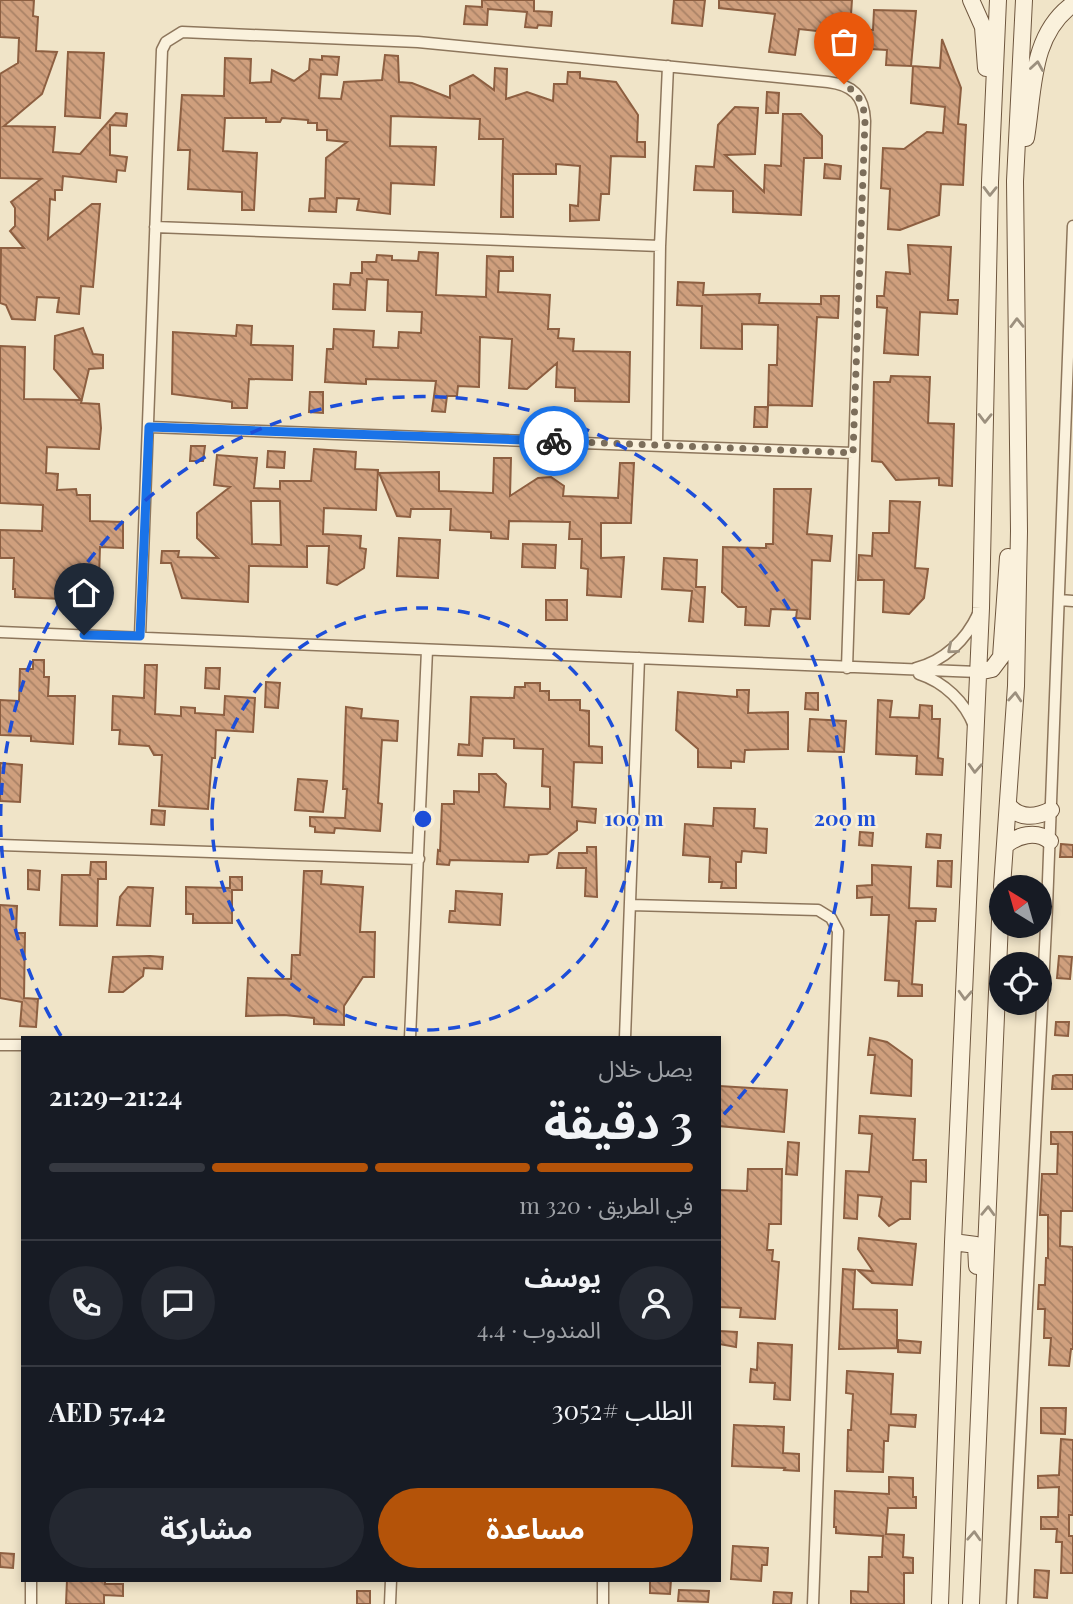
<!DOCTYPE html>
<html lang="ar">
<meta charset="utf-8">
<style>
:root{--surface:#171b24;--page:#242831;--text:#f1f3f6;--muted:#9ea1a6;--line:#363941;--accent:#b45309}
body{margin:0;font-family:"Playfair Display","Noto Sans Arabic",serif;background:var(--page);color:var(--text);direction:rtl;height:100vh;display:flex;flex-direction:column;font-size:26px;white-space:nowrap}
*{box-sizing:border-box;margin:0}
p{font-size:23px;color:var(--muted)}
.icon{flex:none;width:38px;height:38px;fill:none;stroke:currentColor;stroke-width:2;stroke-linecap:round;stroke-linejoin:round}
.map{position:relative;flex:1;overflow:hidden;direction:ltr}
.panel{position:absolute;left:21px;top:1036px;width:700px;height:546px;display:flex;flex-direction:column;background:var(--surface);border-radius:0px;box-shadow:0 4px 10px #0003;direction:rtl}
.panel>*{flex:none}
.needle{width:46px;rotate:323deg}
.tools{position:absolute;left:989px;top:875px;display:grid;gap:14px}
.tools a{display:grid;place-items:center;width:63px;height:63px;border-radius:50%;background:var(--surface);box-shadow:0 4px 10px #0003;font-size:35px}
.pin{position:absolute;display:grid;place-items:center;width:60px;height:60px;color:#fff;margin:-72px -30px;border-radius:50% 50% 50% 0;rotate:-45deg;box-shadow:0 0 7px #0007}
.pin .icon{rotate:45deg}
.courier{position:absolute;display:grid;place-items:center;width:70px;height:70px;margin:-35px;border:5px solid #1a73e8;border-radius:50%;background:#fff;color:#222;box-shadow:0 2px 9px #0007}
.head em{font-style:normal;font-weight:700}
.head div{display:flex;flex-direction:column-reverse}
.head{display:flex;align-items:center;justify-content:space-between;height:119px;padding:0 28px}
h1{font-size:46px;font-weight:700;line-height:52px}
.bar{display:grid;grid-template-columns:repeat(4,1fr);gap:10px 7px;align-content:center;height:84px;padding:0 28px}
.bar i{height:9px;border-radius:5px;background:var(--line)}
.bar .selected{background:var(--accent)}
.bar p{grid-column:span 4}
.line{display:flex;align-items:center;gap:18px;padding:0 28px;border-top:2px solid var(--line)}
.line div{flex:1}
.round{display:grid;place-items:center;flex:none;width:74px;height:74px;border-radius:37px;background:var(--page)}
.cta{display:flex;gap:14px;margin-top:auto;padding:14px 28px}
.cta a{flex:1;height:80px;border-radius:42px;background:var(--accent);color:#fff;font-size:28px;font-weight:700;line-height:80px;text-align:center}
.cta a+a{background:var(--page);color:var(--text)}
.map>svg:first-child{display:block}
.building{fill:url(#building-back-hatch);stroke:#8d5f41;stroke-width:2;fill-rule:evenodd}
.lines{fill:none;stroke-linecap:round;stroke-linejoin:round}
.street-casing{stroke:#8d765c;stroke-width:13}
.secondary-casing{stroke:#6f573f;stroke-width:18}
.street{stroke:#faf1dc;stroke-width:10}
.secondary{stroke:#faf1dc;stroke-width:16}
.oneway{stroke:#9c907e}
.done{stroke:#7c6e5b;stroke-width:7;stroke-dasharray:0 12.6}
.route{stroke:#1a73e8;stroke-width:9}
.ring{fill:none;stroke:#1d4ed8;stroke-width:3.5;stroke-dasharray:12 9}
.centre{fill:#1d4ed8;stroke:#f7eed8;stroke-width:3.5}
.ring-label{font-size:21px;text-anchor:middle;font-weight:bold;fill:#1d4ed8;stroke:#f7eed8;stroke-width:5;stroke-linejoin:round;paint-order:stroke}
</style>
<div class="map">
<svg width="1073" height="1604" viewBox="0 0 1073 1604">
<defs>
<pattern id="building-back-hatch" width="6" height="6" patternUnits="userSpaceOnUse" patternTransform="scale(1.75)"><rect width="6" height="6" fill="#cf9f7d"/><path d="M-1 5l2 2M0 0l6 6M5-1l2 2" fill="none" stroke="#a98266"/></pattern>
</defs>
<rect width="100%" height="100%" fill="#f0e4c8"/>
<!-- building -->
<path class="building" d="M0,0H34L33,16L38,17L36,51L57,52L42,94L4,126L55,127L53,152L80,154L116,113L127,114L126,126L110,125V155L127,157L125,171L117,170L116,182L63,176L62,190H55V200L50,199L48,239L92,204H100L93,287L81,286L79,314L57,312L59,298L37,297L35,320L12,319L6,305L0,303L1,248H24L10,231L15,226V208L11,202L41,179L0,178V74L18,63L19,38L0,37Z
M482,0H534V11L552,12L551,26L538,25L537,28L525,27L527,12L488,9L487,25L464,24L466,6L482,7Z
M674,0H705L702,26L672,23Z
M719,0H852L850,29L873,30L874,10L916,11L911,66L886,65L887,50L852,48L839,63L823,59L826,32L799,29L795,55L769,52L775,14L719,8Z
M942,39L961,88L958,124L966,125L963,185L941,184L939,215L900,230L888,229L890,189L881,188L883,148L904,149L927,132L943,133L945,107L911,103L913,66L940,68Z
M68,52L104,53L100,118L65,116Z
M385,55L398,56L399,82L412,83L450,98V86L473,75L494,90L495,68L507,69L506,99L527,92L553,101L554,84H567L568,72H580V78L616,82L638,115L637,142H645V157L611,156L609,194H601L599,220L570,221V205L578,206L580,166L556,164V174H513V217H501L503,139H479L480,119L391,116L390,146L436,147L434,185L391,183L390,214L357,210L359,199L337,198L336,212L309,211L310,199L325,198L326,158L347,142L327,140V130H317V123H308V120L282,118L280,122H266V118H225L223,151L257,153L254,210H242V192L188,189L190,150H178L182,95L224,96L225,58L251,59L250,83L271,82L272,70L294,81L309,70L310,59L322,60V56L339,57L337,75L321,74L319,98L341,99L344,82L382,80Z
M767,92L779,93L778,113H766Z
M735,107L758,108L755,154L725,155L764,192L765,165L781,166L783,114H801L822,136V158H804L801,215L733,212V191L694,190L696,166L714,167L718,125Z
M825,164L841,166L840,179L824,178Z
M908,245L951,247L948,300H958L957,314L920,312L918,355L884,353L887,308L877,307V296H884L886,272L910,274Z
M419,252L438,253L436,295L486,297L487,256L513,257V271H499L498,292L550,295L548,329H559L558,338L574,339L573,351L630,352L629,402L575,401V388L556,387L557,363L527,389L509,388L512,339L480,337L479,387L458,386L457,396H447L445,412L432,411L436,381L366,379V384L325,382L327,349H333L334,329L374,331L373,347L398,348L399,332L421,333L422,312L387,311L388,280L367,279L365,310L333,309L334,284L350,285L351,273H362V262H376L377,255L392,256V260L418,261Z
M678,282L704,283L703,295L760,294L759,303L821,304V296H839L838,318L817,317L812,406L768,405L769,365H777L778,325L742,324V349L701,348L702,306L677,305Z
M237,325L252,326L251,345L293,346L292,380L249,379L247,408H232V402L172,394L173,332L236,336Z
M83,328L93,354L103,355V368L89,369L81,403L99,404L101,428L99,449L47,447L46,473L58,474L57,490L76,489L77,495H90V521L123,522V548L100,547L99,578L64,577V599L15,597V589H13L14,558H0V530L42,531L43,505L0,503V346L25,347L24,399L81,400L54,369L55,336Z
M891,376L930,377L928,423L954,424L952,486L939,485V478L896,480L882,462L872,461L874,382H890Z
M310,392H323V413L309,412Z
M755,407H768L767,427H754Z
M191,446H205L203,461H190Z
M314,449L356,452L355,469L378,470L376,510L324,508L323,534L361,536L360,548L366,549L364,568L337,585L327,583L329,546H307V567L249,566L248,602L182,598L171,563H161L162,551H179L178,557L218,558L197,538V513L230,487L214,485L217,455L257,458L254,488L280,489V481H311ZM251,501H280L281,545L252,544Z
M268,451L285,452L284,468L267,467Z
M494,458H511L510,496L538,478L551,477L564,486L563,496L618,498L620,463H634L631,523H601V558L624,557L621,597L587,595L588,569L581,568L582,539H569L570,522L509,521L508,539L491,538V532L450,530L451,509H411L410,517L397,516L379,473L439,472V491L493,493Z
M774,489H811L807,534L832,536L830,561L812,560L810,619L796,618L797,610L771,609L769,626L745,625L746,607H738L722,592L723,547L766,548V544H773Z
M890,501L920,502L915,568L928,569L924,598L909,614L883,612L884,580H858L859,555L872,556L873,533H889Z
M399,538L440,540L438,578L397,576Z
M523,544L556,545L555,568L522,567Z
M664,558L697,560L696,587H705L703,622L689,621L692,591L662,589Z
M546,600H567V620H546Z
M33,660H44V677H49L48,696H75L73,744L31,741V736L0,735V700L19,701L20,669H33Z
M145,665H157L155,714L181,716V707L195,708V713L224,715L225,696L255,698L253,732L216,730L215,758H212L208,809L159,806L162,755H154L149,746L119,744L120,730H112L113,696L144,698Z
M206,668H220L219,689L205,688Z
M266,682L280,683L278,708L265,707Z
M525,683H540V691H549V700H580V710L589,711V746L602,747V763L574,762L572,807L596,809L595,823L577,821V830L547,854L529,855L528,862L450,860L449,865L437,864L438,850L440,851L442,804H454V791L479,792V774H496L506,784L504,807L550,809V787L542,786L543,749L514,748V739L483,738L482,756L458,755L459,744L469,745L471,697L514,698L515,687H525Z
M737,690H749L748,713L788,712V749L745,750L744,762L731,761V768L698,767V749L676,730L678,692L737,697Z
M806,693H818V710L805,709Z
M878,700L892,701L890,717L919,718L920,705L932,706V719H940L938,758L943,759L942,775L916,774L917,756L876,754Z
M346,707L362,709L361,718L398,721L397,741L382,740L378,803L382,804L380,831L335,828L334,833L315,832V827L310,826V817L345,818L347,789H343Z
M810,719L846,721L844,752L808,751Z
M0,763L22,765L20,802L0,801Z
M298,779L327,781L323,812L295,810Z
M714,808L755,809L754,828L767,829L766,853L742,851L741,862H736V888H721L722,882H709L710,857L683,855L685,824L713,826Z
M152,810L165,811L164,825L151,824Z
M860,832L873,833L872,846L859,845Z
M927,834L941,835L940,848L926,847Z
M1061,844L1073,845V857H1060Z
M587,847H596L597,897L585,896L586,868H557L559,853H587Z
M938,861H952L951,887L937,886Z
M91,862H106V879H98L97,926L60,925L62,875H90Z
M872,865L911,867L909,908L936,909L935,921H916L912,984L922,985V996H898L899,981L885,980L889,915H871L872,897L857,898V886L872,885Z
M28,870L40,871L39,890L28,889Z
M304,871H322L321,884L363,887L360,932H375L374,977H363L344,1006V1025L314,1024V1018L284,1015L246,1016L248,978L291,979L292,955H300Z
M230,877H242V890H232V923H193V914H186V887L230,888Z
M128,887L153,888L150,926L117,925L120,897Z
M456,891L502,894L500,925L449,922L450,911H455Z
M0,905L17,906L16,933H25L24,998L38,999L36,1027L20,1026L22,1002L0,998Z
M150,956L163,957L162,969L144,968L143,976L123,992H109L113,957Z
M1059,956L1072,957L1070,979L1057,978Z
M1056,1022H1069L1068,1036L1055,1035Z
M870,1038L887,1042L912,1060L911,1096L871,1093L875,1055H868Z
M1056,1075H1073V1089H1052L1053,1076Z
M719,1086L787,1090L784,1132L719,1126Z
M860,1116L915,1119L913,1160H926V1182L911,1181L910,1219H900L889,1226L879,1216L882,1197L858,1195L857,1219L844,1218L846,1171L869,1172L872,1134L859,1133Z
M1051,1132H1073V1211H1061L1060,1246L1073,1247V1349H1071L1069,1366L1049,1365L1051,1338H1044L1045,1309H1038L1039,1285H1045L1046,1258H1048V1215H1040L1042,1174H1057L1058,1144H1051Z
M788,1142L799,1143L797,1175L786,1174Z
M748,1169H782L781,1224H769L767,1250H773L772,1261L779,1262L775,1319L740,1317L741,1308L719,1307V1190L747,1191Z
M859,1238L916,1244L912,1285L872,1283L858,1270L873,1271L858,1249Z
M843,1269L855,1270L853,1309L897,1310V1348L839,1349Z
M719,1331L737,1332L736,1347L719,1344Z
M898,1340L921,1342L920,1353L898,1352Z
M758,1343L792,1345L790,1400L774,1399L775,1383L750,1382L751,1369L757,1370Z
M847,1371L893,1374L891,1414L916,1415L915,1427L889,1425L888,1441H884L883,1472L847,1471L848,1430H851L853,1394L846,1393Z
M1041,1408H1066L1065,1434L1041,1433Z
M734,1425L784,1427L783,1453L799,1454V1471L784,1470L785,1468L732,1466Z
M1061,1439L1073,1440V1515H1069V1536H1073V1573H1061L1062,1542H1056L1057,1529H1041V1517H1058L1059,1487L1038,1488V1476L1059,1475Z
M889,1477L913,1478V1497H916V1508H888L886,1534L904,1535L903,1557L913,1558V1573H904V1604H851V1591L868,1592L869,1557H882L883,1536L836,1533V1527H834L835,1491L889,1494Z
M733,1546L768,1548L767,1565H762L761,1581L731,1579Z
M0,1553L14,1554L13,1568L0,1567Z
M1035,1570L1049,1571L1047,1598L1034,1597Z
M67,1580H105V1584H123V1596L104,1595V1604H66Z
M650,1580H671L670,1594L650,1593Z
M679,1590L709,1591L708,1602L678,1601Z
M357,1591H370V1604H357Z
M774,1592L792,1593L791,1604H773Z"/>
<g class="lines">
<!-- street casing -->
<g class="street-casing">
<path id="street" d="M155,227L660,246
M149,427L853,453
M657,445L660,246L668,66
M1059,600L1073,601
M0,632L978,672
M140,636L162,50L166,42L182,32L418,42L828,82C853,85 864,96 865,121L847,668
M916,668C944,661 966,640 978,614
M919,674C944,682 965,702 974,726
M0,845L419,859
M631,905L818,910L831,918L838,931L813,1604
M410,1038L427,650
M625,1038L639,658
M0,1045H23
M31,1604V1580
M390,1604L391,1580
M603,1604V1580
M1012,1604L1047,907L1073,226"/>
</g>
<!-- secondary casing -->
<g class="secondary-casing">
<path id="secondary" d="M971,0L983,27L986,68
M1026,138C1034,91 1030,35 1073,4
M978,672L992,669L1001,657L1008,557
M1008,805C1019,819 1035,818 1051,810
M1005,846C1017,835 1036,830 1050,841
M1002,887L1016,686L1019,531L1015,181L1024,0
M953,1242L976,1245L977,1266
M940,1604L953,1242L981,608L990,182L998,0
M971,1604L1001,898"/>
</g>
<!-- street -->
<use href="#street" class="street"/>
<!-- secondary -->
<use href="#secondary" class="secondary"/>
</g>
<!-- one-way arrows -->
<defs><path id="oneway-chevron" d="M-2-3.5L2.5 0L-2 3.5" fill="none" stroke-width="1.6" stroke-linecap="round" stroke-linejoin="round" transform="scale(1.75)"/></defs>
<g class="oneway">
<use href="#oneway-chevron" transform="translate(1037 66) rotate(-81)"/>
<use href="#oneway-chevron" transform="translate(990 191) rotate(91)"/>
<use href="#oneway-chevron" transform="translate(1017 323) rotate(-91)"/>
<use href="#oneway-chevron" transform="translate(985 418) rotate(91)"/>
<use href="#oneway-chevron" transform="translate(952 649) rotate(140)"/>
<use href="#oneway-chevron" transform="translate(1015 697) rotate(-86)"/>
<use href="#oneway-chevron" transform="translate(975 768) rotate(93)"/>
<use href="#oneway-chevron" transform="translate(965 995) rotate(93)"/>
<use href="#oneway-chevron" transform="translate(988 1211) rotate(-88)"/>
<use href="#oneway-chevron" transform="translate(974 1536) rotate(-87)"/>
</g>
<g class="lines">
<!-- done -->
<path class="done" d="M554,441L853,453L865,121C864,103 859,94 844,84"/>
<!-- route -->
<path class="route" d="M84,635L140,636L149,427L554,441"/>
</g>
<!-- distance rings -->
<g class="ring">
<circle cx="423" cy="819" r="211"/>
<path d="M61 1036A422 422 0 1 1 721 1117"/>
</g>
<circle cx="423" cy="819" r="10" class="centre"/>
<g class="ring-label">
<text x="634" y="826">100 m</text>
<text x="845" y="826">200 m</text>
</g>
</svg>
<div class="tools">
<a><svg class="needle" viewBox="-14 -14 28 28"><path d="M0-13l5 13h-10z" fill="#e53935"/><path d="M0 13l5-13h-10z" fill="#9ea1a6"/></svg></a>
<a><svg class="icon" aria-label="locate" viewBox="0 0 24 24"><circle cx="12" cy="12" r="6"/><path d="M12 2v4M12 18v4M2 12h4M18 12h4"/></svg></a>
</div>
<div class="pin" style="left:844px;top:84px;background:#ea580c"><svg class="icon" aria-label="bag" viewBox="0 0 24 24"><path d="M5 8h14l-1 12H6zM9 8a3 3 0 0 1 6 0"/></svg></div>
<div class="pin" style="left:84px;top:635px;background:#1f2937"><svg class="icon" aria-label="home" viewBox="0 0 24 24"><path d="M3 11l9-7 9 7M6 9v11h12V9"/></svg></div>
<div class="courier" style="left:554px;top:441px"><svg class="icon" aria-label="bike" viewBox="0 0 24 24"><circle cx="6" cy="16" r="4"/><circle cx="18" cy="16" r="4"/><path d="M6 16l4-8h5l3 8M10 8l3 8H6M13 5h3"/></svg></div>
<section class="panel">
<div class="head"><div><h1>3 دقيقة</h1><p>يصل خلال</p></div><em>21:24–21:29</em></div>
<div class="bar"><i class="selected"></i><i class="selected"></i><i class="selected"></i><i></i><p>في الطريق · 320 m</p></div>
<div class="line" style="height:126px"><a class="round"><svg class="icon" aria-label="person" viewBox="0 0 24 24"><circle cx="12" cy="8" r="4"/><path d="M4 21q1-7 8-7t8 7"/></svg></a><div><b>يوسف</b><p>المندوب · 4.4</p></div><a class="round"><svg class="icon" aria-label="chat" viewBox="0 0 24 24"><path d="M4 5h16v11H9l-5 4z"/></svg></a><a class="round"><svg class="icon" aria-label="phone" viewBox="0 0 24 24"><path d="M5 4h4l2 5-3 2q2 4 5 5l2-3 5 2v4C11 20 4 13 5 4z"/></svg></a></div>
<div class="line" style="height:91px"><div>الطلب #3052</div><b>AED 57.42</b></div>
<div class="cta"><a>مساعدة</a><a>مشاركة</a></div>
</section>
</div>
